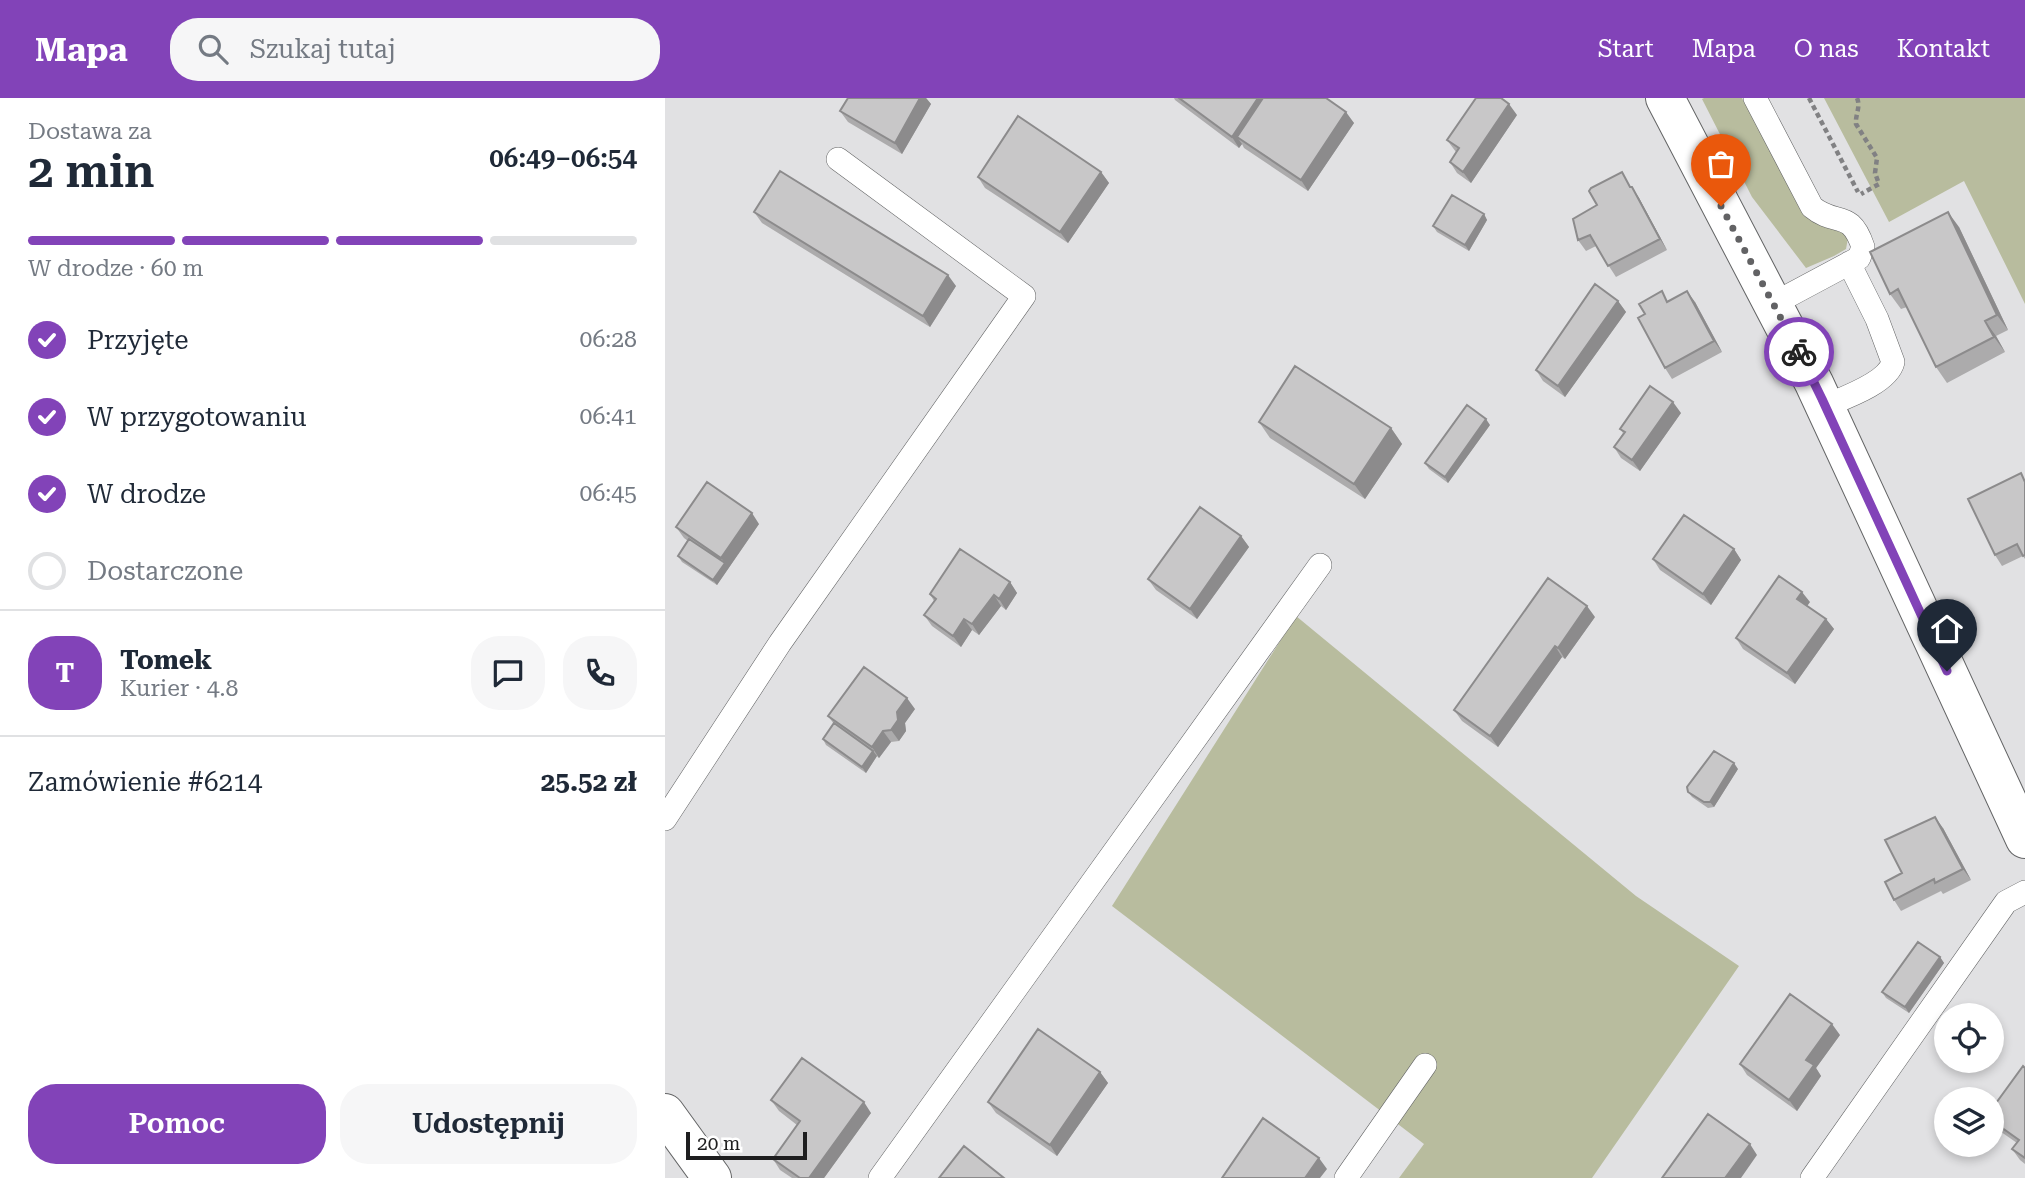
<!DOCTYPE html>
<html lang="pl">
<meta charset="utf-8">
<style>
:root{--surface:#fff;--page:#f6f6f7;--text:#1f2937;--muted:#747a83;--line:#e0e1e3;--accent:#8243b8}
body{margin:0;font-family:"Roboto Serif",serif;background:var(--page);color:var(--text);height:100vh;display:flex;flex-direction:column;font-size:26px;white-space:nowrap}
*{box-sizing:border-box;margin:0}
p{font-size:23px;color:var(--muted)}
.icon{flex:none;width:38px;height:38px;fill:none;stroke:currentColor;stroke-width:2;stroke-linecap:round;stroke-linejoin:round}
.map{position:relative;flex:1;overflow:hidden}
.panel{display:flex;flex-direction:column;background:var(--surface);width:665px}
.panel>*{flex:none}
.buttons{position:absolute;left:1269px;top:905px;display:grid;gap:14px}
.buttons a{display:grid;place-items:center;width:70px;height:70px;border-radius:50%;background:var(--surface);box-shadow:0 4px 10px #0003;font-size:35px}
.scale{position:absolute;left:21px;bottom:18px;width:121px;box-sizing:border-box;padding-left:7px;border:4px solid #1e1e1f;border-top:0;font-size:19px;line-height:24px;white-space:nowrap;color:#1e1e1f;-webkit-text-stroke:5px #fff;paint-order:stroke}
.pin{position:absolute;display:grid;place-items:center;width:60px;height:60px;color:#fff;margin:-72px -30px;border-radius:50% 50% 50% 0;rotate:-45deg;box-shadow:0 0 7px #0007}
.pin .icon{rotate:45deg}
.courier{position:absolute;display:grid;place-items:center;width:70px;height:70px;margin:-35px;border:5px solid #8243b8;border-radius:50%;background:#fff;color:#222;box-shadow:0 2px 9px #0007}
.headline em{font-style:normal;font-weight:600}
.headline div{display:flex;flex-direction:column-reverse}
.headline{display:flex;align-items:center;justify-content:space-between;height:119px;padding:0 28px}
h1{font-size:46px;font-weight:600;line-height:52px}
.bar{display:grid;grid-template-columns:repeat(4,1fr);gap:10px 7px;align-content:center;height:84px;padding:0 28px}
.bar i{height:9px;border-radius:5px;background:var(--line)}
.bar .active{background:var(--accent)}
.bar p{grid-column:span 4}
.line{display:flex;align-items:center;gap:18px;padding:0 28px;border-top:2px solid var(--line)}
.line div{flex:1}
.round{display:grid;place-items:center;flex:none;width:74px;height:74px;border-radius:28px;background:var(--page)}
ol{padding:0 28px;list-style:none}
li{display:flex;align-items:center;gap:21px;height:77px}
li p{margin-inline-start:auto}
li .icon{padding:7px;border-radius:50%;background:var(--accent);color:#fff;stroke-width:4}
li:last-child{color:var(--muted)}
li i{width:38px;height:38px;border:4px solid var(--line);border-radius:50%}
.primary-button{display:flex;gap:14px;margin-top:auto;padding:14px 28px}
.primary-button a{flex:1;height:80px;border-radius:28px;background:var(--accent);color:#fff;font-size:28px;font-weight:600;line-height:80px;text-align:center}
.primary-button a+a{background:var(--page);color:var(--text)}
header{display:flex;align-items:center;gap:42px;box-sizing:border-box;height:98px;padding:0 35px;background:var(--accent);color:#fff}
header strong{font-size:33px}
nav{display:flex;gap:38px;margin-inline-start:auto;font-size:24px}
.search{width:490px;height:63px;background:var(--page);display:flex;align-items:center;gap:18px;box-sizing:border-box;padding:0 24px;border-radius:28px;color:var(--muted);font-size:26px}
main{display:flex;flex:1;min-height:0}
.map>svg:first-child{display:block}
.green{fill:#b8bc9e}
.lines{fill:none;stroke-linecap:round;stroke-linejoin:round}
.service-casing{stroke:#636465;stroke-width:24}
.minor-casing{stroke:#636465;stroke-width:40}
.tertiary-casing{stroke:#636465;stroke-width:40}
.path{stroke:#818183;stroke-width:4.5;stroke-dasharray:5 3.5;stroke-linecap:butt}
.service{stroke:#fff;stroke-width:23}
.minor{stroke:#fff;stroke-width:38}
.tertiary{stroke:#fff;stroke-width:38}
.wall{fill:#acabac}
.shaded-wall{fill:#8c8b8c}
.building{fill:#c8c7c8;stroke:#8c8b8c;stroke-width:2}
.done{stroke:#626264;stroke-width:7;stroke-dasharray:0 12.6}
.route{stroke:#8243b8;stroke-width:9}
</style>
<header>
<strong>Mapa</strong>
<div class="search"><svg class="icon" aria-label="search" viewBox="0 0 24 24"><circle cx="10" cy="10" r="6"/><path d="M15 15l6 6"/></svg>Szukaj tutaj</div>
<nav><a>Start</a><a>Mapa</a><a>O nas</a><a>Kontakt</a></nav>
</header>
<main>
<section class="panel">
<div class="headline"><div><h1>2 min</h1><p>Dostawa za</p></div><em>06:49–06:54</em></div>
<div class="bar"><i class="active"></i><i class="active"></i><i class="active"></i><i></i><p>W drodze · 60 m</p></div>
<ol>
<li><svg class="icon" aria-label="check" viewBox="0 0 24 24"><path d="M5 12l5 5 9-10"/></svg>Przyjęte<p>06:28</p></li>
<li><svg class="icon" aria-label="check" viewBox="0 0 24 24"><path d="M5 12l5 5 9-10"/></svg>W przygotowaniu<p>06:41</p></li>
<li><svg class="icon" aria-label="check" viewBox="0 0 24 24"><path d="M5 12l5 5 9-10"/></svg>W drodze<p>06:45</p></li>
<li><i></i>Dostarczone</li>
</ol>
<div class="line" style="height:126px"><b class="round" style="background:var(--accent);color:#fff">T</b><div><b>Tomek</b><p>Kurier · 4.8</p></div><a class="round"><svg class="icon" aria-label="chat" viewBox="0 0 24 24"><path d="M4 5h16v11H9l-5 4z"/></svg></a><a class="round"><svg class="icon" aria-label="phone" viewBox="0 0 24 24"><path d="M5 4h4l2 5-3 2q2 4 5 5l2-3 5 2v4C11 20 4 13 5 4z"/></svg></a></div>
<div class="line" style="height:91px"><div>Zamówienie #6214</div><b>25.52 zł</b></div>
<div class="primary-button"><a>Pomoc</a><a>Udostępnij</a></div>
</section>
<div class="map">
<svg width="1360" height="1080" viewBox="0 0 1360 1080">
<rect width="100%" height="100%" fill="#e1e1e3"/>
<!-- green -->
<path class="green" d="M1039,0H1077L1139,118L1160,128L1175,132L1183,140L1181,151L1169,158L1141,170L1087,99L1037,1Z
M1159,0H1360V206L1299,83L1224,124Z
M631,518L971,798L1074,868L927,1080H734L759,1046L447,808Z"/>
<g class="lines">
<!-- service casing -->
<g class="service-casing">
<path id="service" d="M1090,0L1147,109C1171,129 1185,110 1198,149L1194,160L1108,206
M1160,308C1179,300 1223,285 1228,264L1212,221L1184,165
M0,721L115,545L359,198L173,61
M215,1080L655,467
M681,1080L760,967
M1147,1080L1341,804L1360,794"/>
</g>
<!-- minor casing -->
<g class="minor-casing">
<path id="minor" d="M0,1015L47,1080"/>
</g>
<!-- tertiary casing -->
<g class="tertiary-casing">
<path id="tertiary" d="M1000,0L1149,285L1360,741"/>
</g>
<!-- path -->
<path class="path" d="M1144,0L1193,94
M1192,0C1196,9 1190,17 1191,26L1212,60L1210,75L1214,86L1196,96"/>
<!-- service -->
<use href="#service" class="service"/>
<!-- minor -->
<use href="#minor" class="minor"/>
<!-- tertiary -->
<use href="#tertiary" class="tertiary"/>
</g>
<!-- wall -->
<path class="wall" d="M183,0H261L266,6L237,56L183,24L175,13Z
M509,0H661L689,25L643,93L579,50L577,46L574,50L510,2Z
M852,17L806,85L792,75L785,64L791,54L782,42Z
M436,74L444,85L403,145L320,90L313,79Z
M966,89L974,100L1002,152L951,179L931,148L921,153L913,142Z
M89,114L291,188L265,229L97,125Z
M819,116L822,122L804,153L772,134L768,128Z
M1294,129L1343,232L1331,238L1340,254L1282,285L1271,269L1242,209L1236,211L1225,196Z
M953,203L961,214L900,299L878,283L871,272Z
M1004,203L1030,204L1057,254L1007,281L1000,270Z
M1016,315L975,373L956,360L949,349L958,335L955,331Z
M594,324L726,330L737,346L700,401L605,340Z
M825,327L783,385L764,371L760,365Z
M1360,381V461L1358,458L1337,468L1330,457Z
M94,426L52,487L17,464L13,458L23,443L19,440L11,429Z
M576,438L584,449L532,521L491,492L483,481Z
M1069,451L1076,462L1046,507L995,472L988,461Z
M345,484L352,495L341,512L336,508L314,537L307,532L296,549L267,528L259,517L269,503L265,496Z
M1145,504L1142,508L1161,521L1169,531L1130,586L1078,551L1071,540Z
M930,519L900,561L897,559L833,649L797,623L789,612Z
M250,611L240,625L241,633L234,643L226,644L214,660L212,658L201,675L161,647L158,641L169,626L163,618Z
M1073,671L1049,709L1043,710L1027,699L1023,694Z
M1278,730L1306,782L1278,796L1276,793L1236,813L1229,802L1237,775Z
M1275,859L1279,865L1244,915L1221,900L1217,894Z
M1175,937L1151,970L1156,978L1132,1013L1082,977L1075,966Z
M1360,970V1066L1355,1062L1347,1051L1352,1045L1329,1029L1326,1026V1012Z
M435,974L443,985L392,1058L331,1015L323,1004Z
M106,1002L206,1015L159,1080H127L115,1072L108,1061L132,1027L114,1013Z"/>
<!-- shaded-wall -->
<path class="shaded-wall" d="M255,0H261L266,6L237,56L230,45Z
M593,0H608L572,39L577,46L574,50L567,39Z
M844,6L852,17L806,85L798,74Z
M681,14L689,25L643,93L636,82Z
M436,74L444,85L403,145L395,134Z
M967,89L974,100L1002,152L995,141Z
M1283,114L1294,129L1343,232L1332,217Z
M819,116L822,122L804,153L800,147Z
M283,177L291,188L265,229L258,218Z
M1022,193L1030,204L1057,254L1049,243Z
M953,203L961,214L900,299L893,288Z
M1320,223L1331,238L1340,254L1329,239Z
M1008,304L1016,315L975,373L967,362Z
M821,321L825,327L783,385L780,379Z
M726,330L737,346L700,401L689,386Z
M87,415L94,426L52,487L48,482L60,465L56,460Z
M576,438L584,449L532,521L525,511Z
M1069,451L1076,462L1046,507L1038,496Z
M345,484L352,495L341,512L334,501Z
M1137,494L1145,504L1139,512L1132,501Z
M329,497L336,508L314,537L307,526Z
M922,508L930,519L900,561L893,550Z
M299,521L307,532L296,549L288,538Z
M1161,521L1169,531L1130,586L1122,575Z
M890,548L897,559L833,649L825,638Z
M242,600L250,611L240,625L241,633L234,643L226,632L232,614Z
M218,633L226,644L214,660L207,649Z
M208,653L212,658L201,675L197,669Z
M1069,665L1073,671L1049,709L1045,704Z
M1270,719L1278,730L1306,782L1298,771Z
M1275,859L1279,865L1244,915L1240,909Z
M1167,926L1175,937L1151,970L1156,978L1132,1013L1124,1002L1141,962Z
M435,974L443,985L392,1058L385,1047Z
M199,1004L206,1015L159,1080H144Z
M1085,1046L1092,1057L1076,1080H1060Z
M654,1060L662,1071L655,1080H640Z"/>
<!-- building -->
<path class="building" d="M183,0H255L230,45L175,13Z
M514,0H593L567,39Z
M598,0H661L681,14L636,82L572,39Z
M811,0H836L844,6L798,74L785,64L794,50L782,42Z
M353,18L436,74L395,134L313,79Z
M115,73L283,177L258,218L89,114Z
M957,74L965,89H967L995,141L943,168L925,137L913,142L908,121L932,107L924,93L926,90Z
M787,97L819,116L800,147L768,128Z
M1283,114L1332,217L1320,223L1329,239L1271,269L1233,191L1225,196L1205,154Z
M930,186L953,203L893,288L871,272Z
M997,193L1002,204L1022,193L1049,243L1000,270L973,220L980,216L974,206Z
M630,268L726,330L689,386L594,324Z
M985,288L1008,304L967,362L949,349L960,334L955,331Z
M802,307L821,321L780,379L760,365Z
M1356,375L1360,384V457L1358,458L1352,446L1330,457L1303,401Z
M42,384L87,415L56,460L11,429Z
M535,409L576,438L525,511L483,481Z
M1019,417L1069,451L1038,496L988,461Z
M24,441L60,465L48,482L13,458Z
M295,451L345,484L334,501L329,497L307,526L299,521L288,538L259,517L271,501L265,496Z
M1114,478L1137,494L1132,501L1161,521L1122,575L1071,540Z
M883,480L922,508L893,550L890,548L825,638L789,612Z
M199,569L242,600L232,614L233,622L226,632L218,633L207,649L163,618Z
M169,625L208,653L197,669L158,641Z
M1049,653L1069,665L1045,704H1039L1023,694L1022,689Z
M1270,719L1298,771L1270,785L1269,781L1229,802L1220,784L1237,775L1220,742Z
M1253,844L1275,859L1240,909L1217,894Z
M1125,896L1167,926L1141,962L1149,967L1124,1002L1075,966Z
M373,931L435,974L385,1047L323,1004Z
M137,960L199,1004L144,1080H135L108,1061L135,1023L106,1002Z
M1358,968L1360,970V1060L1347,1051L1354,1042L1326,1022V1012Z
M1043,1016L1085,1046L1060,1080H997Z
M598,1020L654,1060L640,1080H557Z
M299,1048L339,1080H274Z"/>
<g class="lines">
<!-- done -->
<path class="done" d="M1056,108L1134,254"/>
<!-- route -->
<path class="route" d="M1134,254L1157,301L1282,573"/>
</g>
</svg>
<div class="buttons">
<a><svg class="icon" aria-label="locate" viewBox="0 0 24 24"><circle cx="12" cy="12" r="6"/><path d="M12 2v4M12 18v4M2 12h4M18 12h4"/></svg></a>
<a><svg class="icon" aria-label="layers" viewBox="0 0 24 24"><path d="M12 4l9 5-9 5-9-5zM3 14l9 5 9-5"/></svg></a>
</div>
<div class="scale">20 m</div>
<div class="pin" style="left:1056px;top:108px;background:#ea580c"><svg class="icon" aria-label="bag" viewBox="0 0 24 24"><path d="M5 8h14l-1 12H6zM9 8a3 3 0 0 1 6 0"/></svg></div>
<div class="pin" style="left:1282px;top:573px;background:#1f2937"><svg class="icon" aria-label="home" viewBox="0 0 24 24"><path d="M3 11l9-7 9 7M6 9v11h12V9"/></svg></div>
<div class="courier" style="left:1134px;top:254px"><svg class="icon" aria-label="bike" viewBox="0 0 24 24"><circle cx="6" cy="16" r="4"/><circle cx="18" cy="16" r="4"/><path d="M6 16l4-8h5l3 8M10 8l3 8H6M13 5h3"/></svg></div>
</div>
</main>
